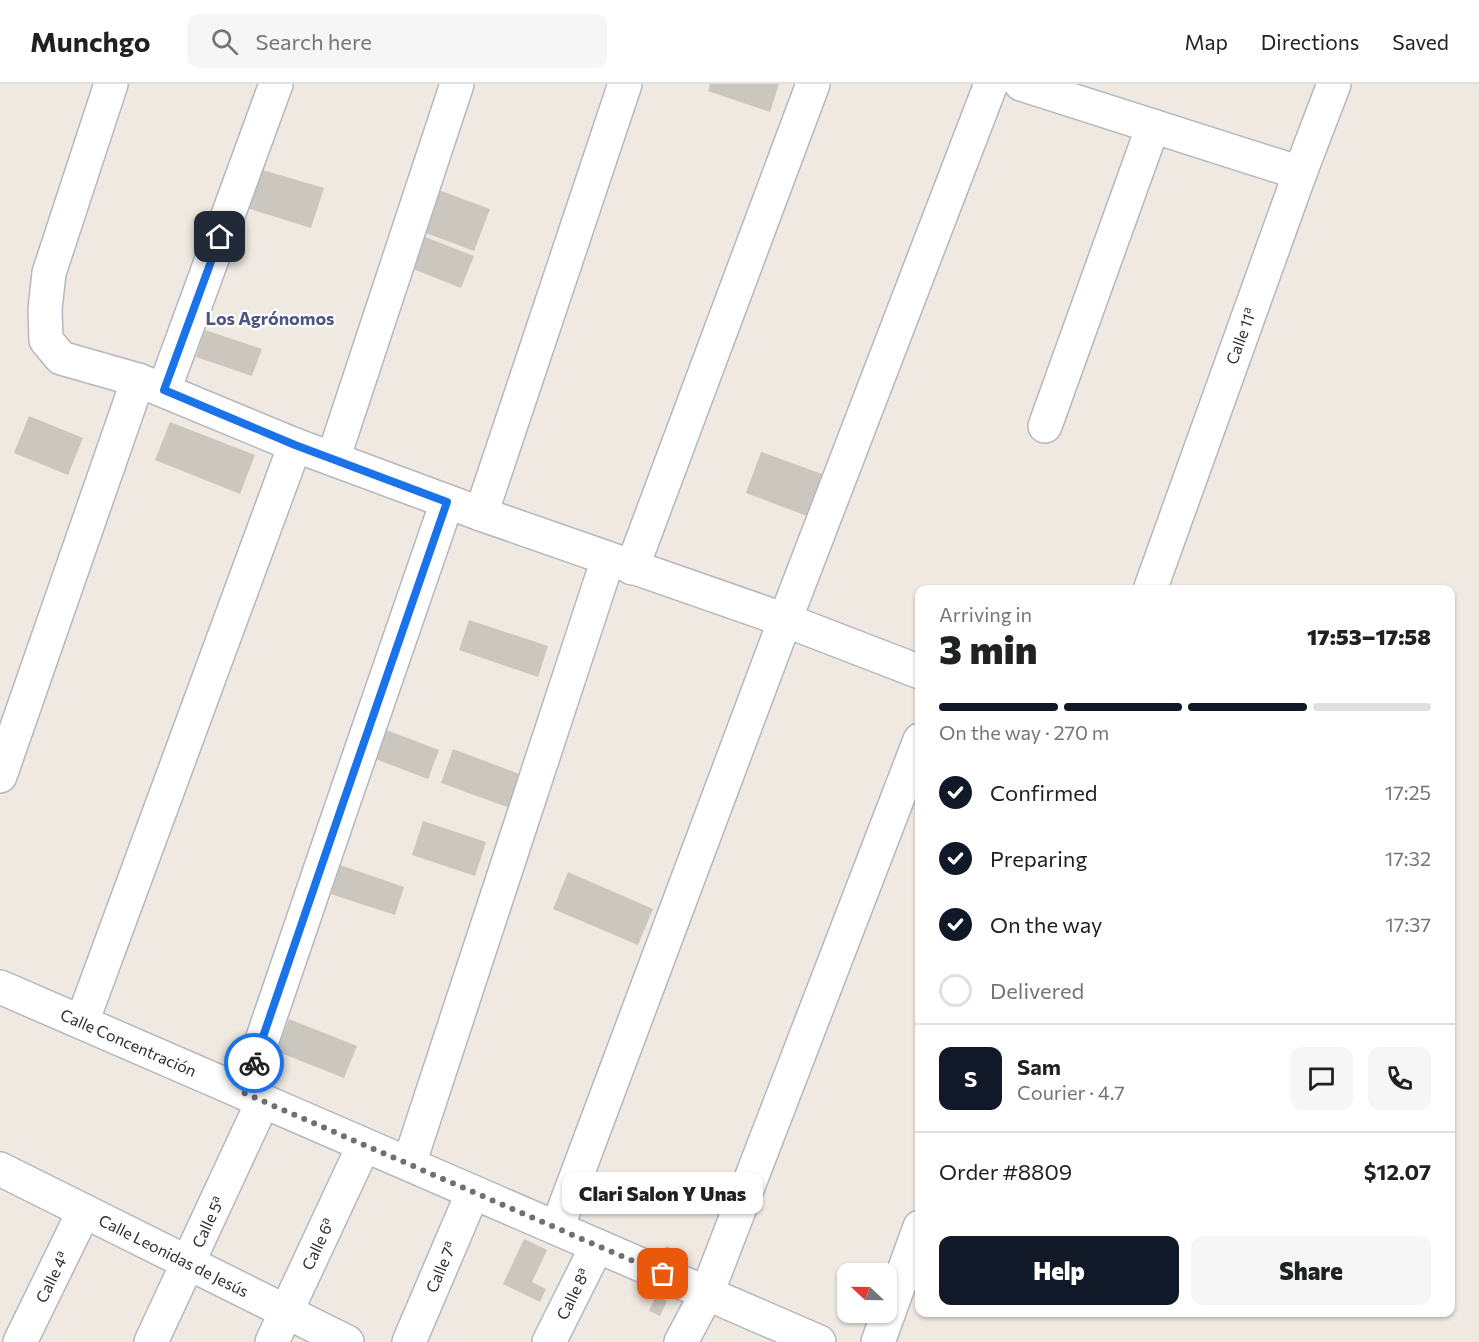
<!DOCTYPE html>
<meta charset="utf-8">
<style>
:root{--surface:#fff;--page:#f6f6f6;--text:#202124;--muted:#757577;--line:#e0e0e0;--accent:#111827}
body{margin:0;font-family:Commissioner,sans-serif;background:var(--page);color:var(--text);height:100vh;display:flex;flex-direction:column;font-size:22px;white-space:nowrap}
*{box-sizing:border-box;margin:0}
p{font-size:20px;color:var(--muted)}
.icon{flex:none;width:33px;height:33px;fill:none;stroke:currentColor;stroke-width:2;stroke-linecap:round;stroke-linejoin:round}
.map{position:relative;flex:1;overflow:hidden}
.drawer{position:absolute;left:915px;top:501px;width:540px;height:732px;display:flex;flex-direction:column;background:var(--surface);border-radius:12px;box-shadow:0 2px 4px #0004}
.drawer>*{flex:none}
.needle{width:39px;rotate:292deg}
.tools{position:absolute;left:837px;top:1179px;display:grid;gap:12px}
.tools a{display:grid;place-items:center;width:60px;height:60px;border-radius:12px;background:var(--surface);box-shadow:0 2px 4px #0004;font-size:30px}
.pin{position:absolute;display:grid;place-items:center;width:51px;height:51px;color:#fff;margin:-26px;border-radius:12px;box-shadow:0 3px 9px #0006}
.courier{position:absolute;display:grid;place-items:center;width:60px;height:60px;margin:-30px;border:4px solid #1a73e8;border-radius:50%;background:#fff;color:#222;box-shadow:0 2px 8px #0007}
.bubble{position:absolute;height:42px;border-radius:12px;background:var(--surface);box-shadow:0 2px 4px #0004;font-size:20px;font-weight:800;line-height:42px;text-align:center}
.summary em{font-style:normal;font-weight:800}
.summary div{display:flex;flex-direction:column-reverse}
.summary{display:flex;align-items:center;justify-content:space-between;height:102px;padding:0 24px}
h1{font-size:39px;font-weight:800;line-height:45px}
.bar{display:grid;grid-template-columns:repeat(4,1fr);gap:9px 6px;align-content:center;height:72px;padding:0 24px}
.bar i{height:8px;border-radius:4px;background:var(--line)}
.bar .current{background:var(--accent)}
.bar p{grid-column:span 4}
.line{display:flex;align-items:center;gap:15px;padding:0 24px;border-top:2px solid var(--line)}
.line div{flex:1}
.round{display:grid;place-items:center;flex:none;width:63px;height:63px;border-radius:12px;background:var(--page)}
ol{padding:0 24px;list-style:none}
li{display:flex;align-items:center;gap:18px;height:66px}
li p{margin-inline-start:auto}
li .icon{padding:6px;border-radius:50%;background:var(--accent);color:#fff;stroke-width:4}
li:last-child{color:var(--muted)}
li i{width:33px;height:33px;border:3px solid var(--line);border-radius:50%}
.button{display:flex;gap:12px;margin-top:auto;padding:12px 24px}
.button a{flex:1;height:69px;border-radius:12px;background:var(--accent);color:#fff;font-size:24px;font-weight:800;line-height:69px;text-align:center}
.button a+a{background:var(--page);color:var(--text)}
header{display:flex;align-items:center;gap:36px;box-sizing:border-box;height:84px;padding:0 30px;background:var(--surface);border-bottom:2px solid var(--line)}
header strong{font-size:28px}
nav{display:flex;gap:33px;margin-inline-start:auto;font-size:21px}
.search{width:420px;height:54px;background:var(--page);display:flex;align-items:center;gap:15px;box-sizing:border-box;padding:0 21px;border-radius:12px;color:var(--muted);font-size:22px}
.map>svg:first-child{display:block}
.building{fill:#cbc7bf}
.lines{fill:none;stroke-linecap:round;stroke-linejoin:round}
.minor-casing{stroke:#b4b7c1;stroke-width:36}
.minor{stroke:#fff;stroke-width:33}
.done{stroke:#726f6d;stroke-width:6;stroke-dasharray:0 10.8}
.route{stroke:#1a73e8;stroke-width:8}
.labels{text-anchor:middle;stroke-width:4.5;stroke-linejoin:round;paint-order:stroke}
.street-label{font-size:16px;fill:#2e2e2e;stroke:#fff}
.neighbourhood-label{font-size:18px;font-weight:bold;fill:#4d5680;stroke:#fff}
</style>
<header>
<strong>Munchgo</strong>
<div class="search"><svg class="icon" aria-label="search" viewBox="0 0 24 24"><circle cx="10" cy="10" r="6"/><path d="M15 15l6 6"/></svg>Search here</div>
<nav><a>Map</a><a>Directions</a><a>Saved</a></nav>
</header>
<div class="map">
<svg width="1479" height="1258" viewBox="0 0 1479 1258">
<rect width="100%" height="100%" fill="#efe9e1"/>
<!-- building -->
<path class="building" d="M710,0H779L770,28L708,7Z
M256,84L324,104L311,144L244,123Z
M433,104L490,125L474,167L418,146Z
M415,149L474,172L461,204L403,181Z
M205,246L262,265L252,292L196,273Z
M29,332L83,354L68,391L14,369Z
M170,338L255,371L240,410L155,376Z
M761,368L822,390L807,432L746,409Z
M469,536L548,562L538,593L459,566Z
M381,644L439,666L428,695L370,673Z
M453,665L522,691L510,724L441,699Z
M423,737L486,758L475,792L412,771Z
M340,781L404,803L395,831L331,810Z
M568,788L653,825L638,861L553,825Z
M289,935L357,962L344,994L276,967Z
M524,1155L547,1166L532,1198L546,1205L540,1218L503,1200Z
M666,1162L682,1169L677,1183L660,1176Z
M656,1212L667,1217L660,1232L649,1227Z"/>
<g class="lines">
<!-- minor casing -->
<g class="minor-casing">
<g id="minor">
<path d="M111,0L49,189L45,225L46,256L61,274L138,296L295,361L481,430L785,536L920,588"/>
<path d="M1021,0L1300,89"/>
<path d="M164,306L276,0"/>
<path d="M1045,342L1153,42"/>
<path d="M333,375L457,0"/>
<path d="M481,430L625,0"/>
<path d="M632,484L813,0"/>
<path d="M1150,506L1300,89L1334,0"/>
<path d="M0,692L138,296"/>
<path id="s1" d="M0,903L819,1258"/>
<path d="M82,938L295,361"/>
<path d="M244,1009L342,722L447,418"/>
<path d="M409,1080L608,475"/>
<path id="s2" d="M0,1085L347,1258"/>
<path d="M557,1144L785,536L991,0"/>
<path d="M20,1258L84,1127"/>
<path d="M151,1258L263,1017"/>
<path d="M272,1258L364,1061"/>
<path d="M409,1258L473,1108"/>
<path d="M549,1258L597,1162"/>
<path d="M681,1258L707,1209L920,656"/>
<path d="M878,1258L920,1143"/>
</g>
</g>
<!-- minor -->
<use href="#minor" class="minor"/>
</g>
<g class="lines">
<!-- done -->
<path class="done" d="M254,979L244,1009L663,1190"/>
<!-- route -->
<path class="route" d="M220,153L164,306L295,361L447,418L342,722L254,979"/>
</g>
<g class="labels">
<!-- street labels -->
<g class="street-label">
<text transform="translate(1241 252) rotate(-70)" y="6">Calle 11ª</text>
<text dy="6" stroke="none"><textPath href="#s1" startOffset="140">Calle Concentración</textPath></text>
<text transform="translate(208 1138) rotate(-65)" y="6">Calle 5ª</text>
<text transform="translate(318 1160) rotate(-65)" y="6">Calle 6ª</text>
<text dy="6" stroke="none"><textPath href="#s2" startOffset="194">Calle Leonidas de Jesús</textPath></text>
<text transform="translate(441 1183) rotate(-67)" y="6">Calle 7ª</text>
<text transform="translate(52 1193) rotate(-64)" y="6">Calle 4ª</text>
<text transform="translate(573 1210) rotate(-64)" y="6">Calle 8ª</text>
</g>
<!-- neighbourhood labels -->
<g class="neighbourhood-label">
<text x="270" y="241">Los Agrónomos</text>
</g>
</g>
</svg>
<div class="tools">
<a><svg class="needle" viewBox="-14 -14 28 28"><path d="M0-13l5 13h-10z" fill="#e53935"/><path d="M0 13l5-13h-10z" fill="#757577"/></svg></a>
</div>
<div class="pin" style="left:663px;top:1190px;background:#ea580c"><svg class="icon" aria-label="bag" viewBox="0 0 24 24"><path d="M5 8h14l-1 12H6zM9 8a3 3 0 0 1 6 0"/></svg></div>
<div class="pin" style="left:220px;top:153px;background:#1f2937"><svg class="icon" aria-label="home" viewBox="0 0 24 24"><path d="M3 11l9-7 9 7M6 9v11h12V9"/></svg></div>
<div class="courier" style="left:254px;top:979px"><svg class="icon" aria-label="bike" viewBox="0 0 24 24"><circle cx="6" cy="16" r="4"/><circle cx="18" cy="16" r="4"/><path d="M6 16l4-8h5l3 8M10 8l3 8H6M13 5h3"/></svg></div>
<div class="bubble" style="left:562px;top:1088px;width:201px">Clari Salon Y Unas</div>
<section class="drawer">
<div class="summary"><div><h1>3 min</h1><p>Arriving in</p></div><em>17:53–17:58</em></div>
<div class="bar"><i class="current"></i><i class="current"></i><i class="current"></i><i></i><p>On the way · 270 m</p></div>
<ol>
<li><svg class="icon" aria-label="check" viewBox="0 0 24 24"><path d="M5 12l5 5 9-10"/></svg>Confirmed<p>17:25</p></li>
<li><svg class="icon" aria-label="check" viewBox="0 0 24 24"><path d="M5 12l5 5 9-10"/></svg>Preparing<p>17:32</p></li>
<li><svg class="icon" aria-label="check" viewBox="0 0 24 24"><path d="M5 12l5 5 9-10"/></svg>On the way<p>17:37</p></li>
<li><i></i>Delivered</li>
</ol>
<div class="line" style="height:108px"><b class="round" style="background:var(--accent);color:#fff">S</b><div><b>Sam</b><p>Courier · 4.7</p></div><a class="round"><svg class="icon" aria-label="chat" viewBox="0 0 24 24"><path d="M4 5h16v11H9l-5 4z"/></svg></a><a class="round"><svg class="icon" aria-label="phone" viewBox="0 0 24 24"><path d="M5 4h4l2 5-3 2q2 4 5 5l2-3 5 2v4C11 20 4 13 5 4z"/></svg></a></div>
<div class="line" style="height:78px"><div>Order #8809</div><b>$12.07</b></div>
<div class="button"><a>Help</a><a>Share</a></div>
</section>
</div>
